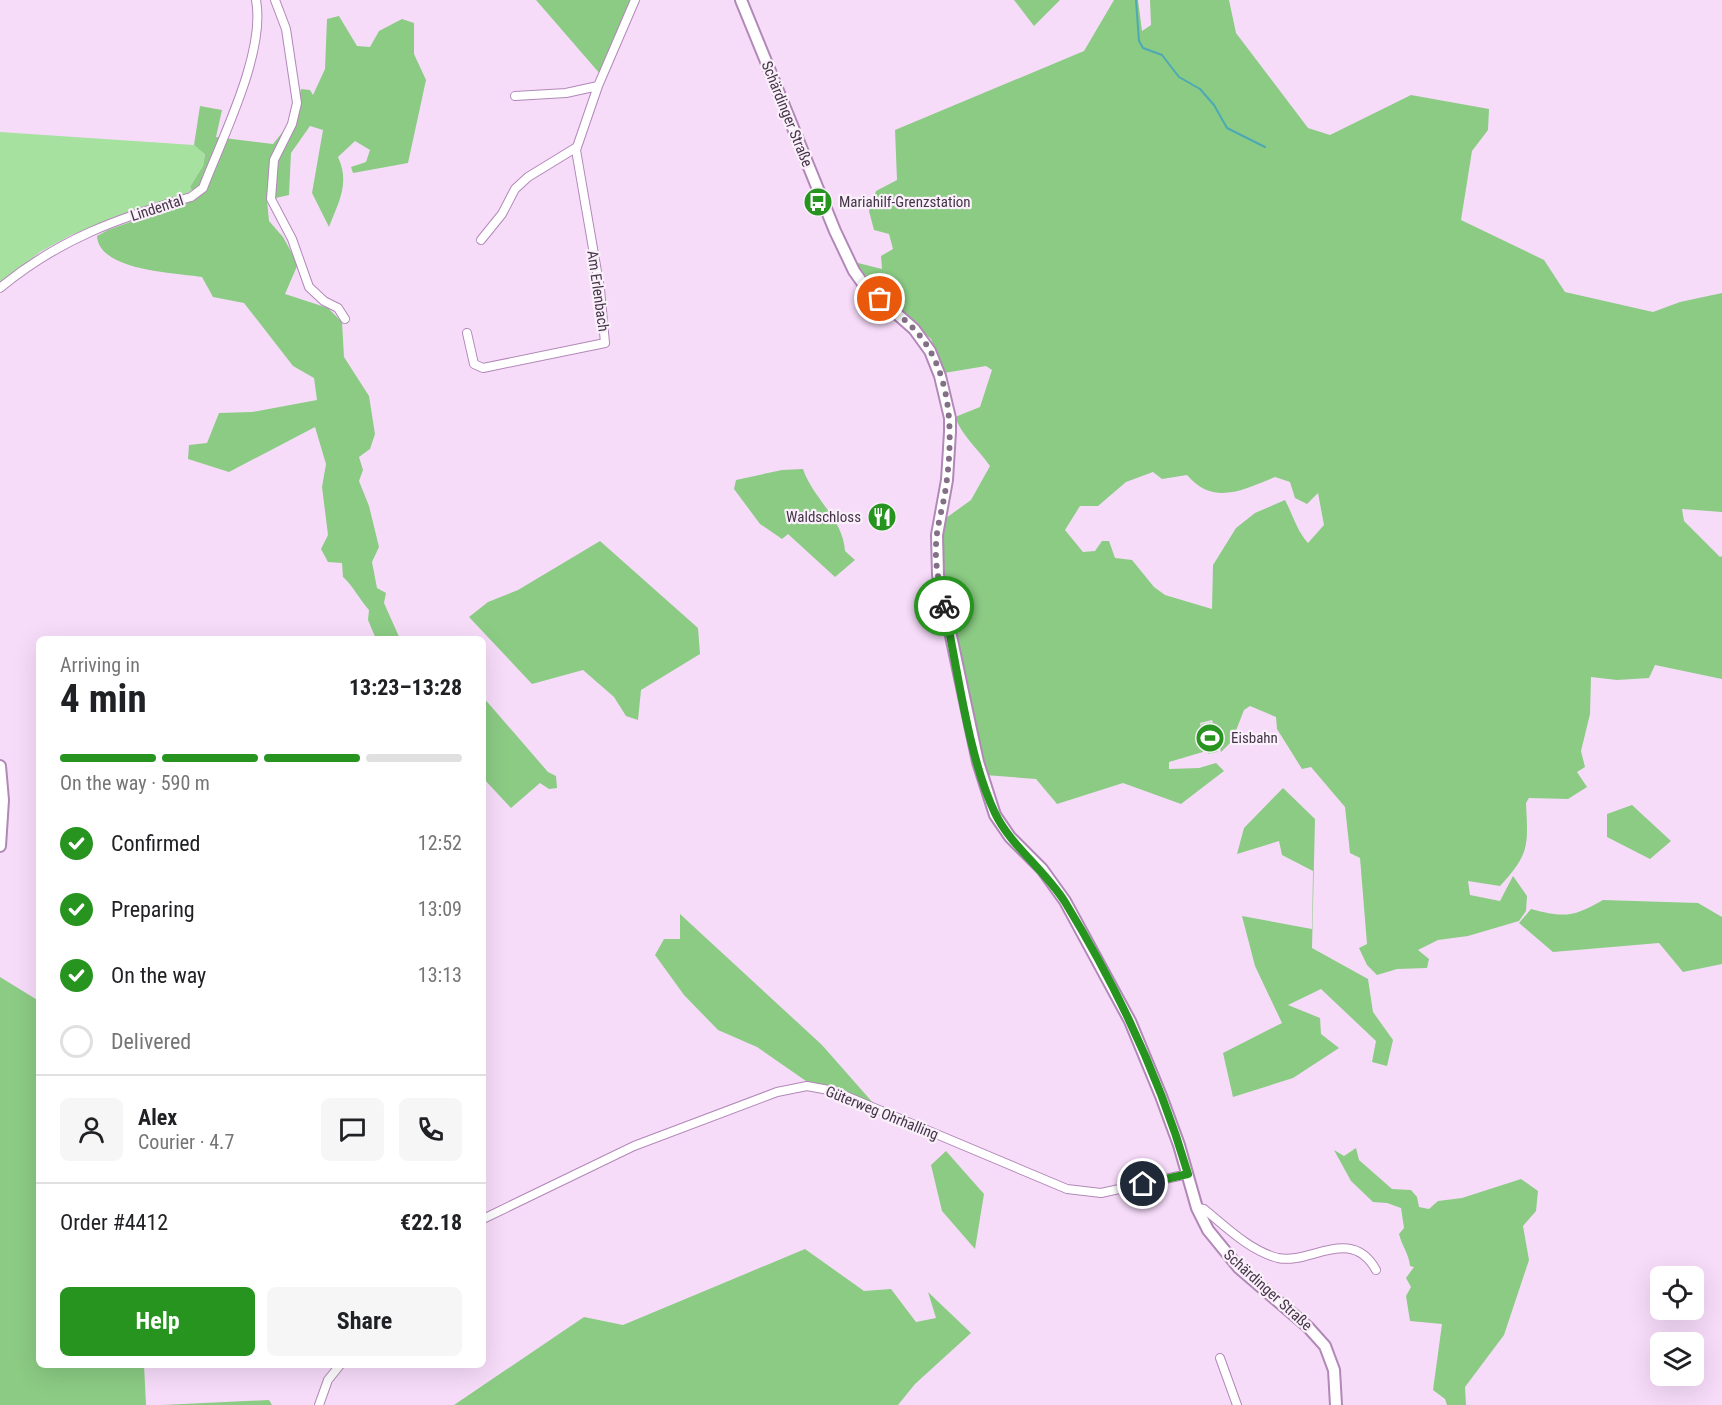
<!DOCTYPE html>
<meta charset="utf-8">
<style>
:root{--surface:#fff;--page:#f6f6f6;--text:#202124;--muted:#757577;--line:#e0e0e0;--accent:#26941e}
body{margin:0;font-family:"Roboto Condensed",sans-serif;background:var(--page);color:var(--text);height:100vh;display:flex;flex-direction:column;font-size:22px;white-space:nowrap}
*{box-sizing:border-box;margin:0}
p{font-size:20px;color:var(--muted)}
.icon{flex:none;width:33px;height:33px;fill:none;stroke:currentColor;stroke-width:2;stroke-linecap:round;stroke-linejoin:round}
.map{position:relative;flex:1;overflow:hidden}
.drawer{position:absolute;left:36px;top:636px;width:450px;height:732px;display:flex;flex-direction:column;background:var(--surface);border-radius:9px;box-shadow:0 6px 24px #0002}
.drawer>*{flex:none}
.fabs{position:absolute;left:1650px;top:1266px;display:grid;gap:12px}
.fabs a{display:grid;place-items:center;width:54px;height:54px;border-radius:9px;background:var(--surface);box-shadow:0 6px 24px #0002;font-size:30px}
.pin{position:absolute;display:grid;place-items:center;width:51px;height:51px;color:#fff;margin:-26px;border:3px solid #fff;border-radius:50%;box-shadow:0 2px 6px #0007}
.courier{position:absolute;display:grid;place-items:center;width:60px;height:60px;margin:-30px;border:4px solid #26941e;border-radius:50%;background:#fff;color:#222;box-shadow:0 2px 8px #0007}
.head em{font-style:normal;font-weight:700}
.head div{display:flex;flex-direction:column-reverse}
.head{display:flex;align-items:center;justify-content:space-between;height:102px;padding:0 24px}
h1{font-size:39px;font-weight:700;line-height:45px}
.bar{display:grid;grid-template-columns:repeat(4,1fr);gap:9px 6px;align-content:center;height:72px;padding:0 24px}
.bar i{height:8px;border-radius:4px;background:var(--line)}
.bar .current{background:var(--accent)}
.bar p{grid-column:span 4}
.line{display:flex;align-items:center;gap:15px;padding:0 24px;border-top:2px solid var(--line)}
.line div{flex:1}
.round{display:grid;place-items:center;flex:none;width:63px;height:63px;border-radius:9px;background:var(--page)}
ol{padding:0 24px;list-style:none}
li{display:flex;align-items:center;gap:18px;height:66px}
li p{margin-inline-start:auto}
li .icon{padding:6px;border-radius:50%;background:var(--accent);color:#fff;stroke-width:4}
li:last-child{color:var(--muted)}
li i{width:33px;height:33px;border:3px solid var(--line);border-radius:50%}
.action{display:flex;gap:12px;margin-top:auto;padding:12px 24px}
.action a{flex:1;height:69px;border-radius:9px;background:var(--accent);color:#fff;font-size:24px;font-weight:700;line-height:69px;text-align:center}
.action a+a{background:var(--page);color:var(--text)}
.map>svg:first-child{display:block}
.green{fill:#a7e1a0}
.forest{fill:#8bcb84;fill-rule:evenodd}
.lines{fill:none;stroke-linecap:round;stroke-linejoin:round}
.stream{stroke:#4da9b6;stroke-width:2}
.street-casing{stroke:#b288b8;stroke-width:10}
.secondary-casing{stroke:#b288b8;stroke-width:14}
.street{stroke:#fff;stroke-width:8}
.secondary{stroke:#fff;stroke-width:10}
.done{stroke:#836f86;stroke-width:6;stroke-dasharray:0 10.8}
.route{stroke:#26941e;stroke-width:8}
.labels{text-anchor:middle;stroke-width:4.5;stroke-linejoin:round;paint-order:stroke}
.street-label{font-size:15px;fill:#453448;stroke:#f9f0fa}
.poi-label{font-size:15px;fill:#453448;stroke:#f9f0fa;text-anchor:start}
</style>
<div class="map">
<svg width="1722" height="1405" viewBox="0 0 1722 1405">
<rect width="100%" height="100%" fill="#f7dcfa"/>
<!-- green -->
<path class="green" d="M0,132L194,145L205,153L203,166L190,187L193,191L71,235L40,252L0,283Z
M1211,722L1218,752L1208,754L1201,724Z"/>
<!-- forest -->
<path class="forest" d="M536,0H632L601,75Z
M1014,0H1060L1034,26Z
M1114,0H1138L1142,31L1151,25L1150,0H1229L1236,33L1308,128L1330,135L1411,95L1489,109L1488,130L1472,151L1461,220L1544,260L1565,292L1653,312L1680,302L1722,293V512L1682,509L1684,521L1720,557L1722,556V679L1655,665L1649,678L1617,680L1591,677L1590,714L1581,751L1585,767L1577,772L1587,787L1568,799L1529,798L1526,803C1528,846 1530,853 1500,886L1468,881L1470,895L1500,901L1513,876L1527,896L1526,911L1519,921L1468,936L1438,940L1418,950L1429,959L1427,968L1397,969L1377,975L1367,965L1359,948L1367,944L1360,858L1350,853L1345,807L1311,767L1302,769L1277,729L1276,717L1250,706L1244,710L1232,741L1221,752L1212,720L1200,723L1205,744L1203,752L1169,762V769L1199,768L1216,763L1224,771L1181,804L1123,783L1057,804L1036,779L985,775L938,552L946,518L971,500L990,466C978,449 962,436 955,417L980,407L992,370L986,366L944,373L931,339L893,306L854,262L882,269L881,256L893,249L889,234L874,230L869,211L876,191L897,180L895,130L1084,51ZM1153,472L1162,479L1187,475C1213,506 1243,490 1275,477L1290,482L1295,498L1307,504L1318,493L1324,525L1308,543C1297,531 1293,515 1285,500L1255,513L1236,528L1213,565L1212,609L1165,595L1154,587L1132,560L1115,558L1109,541H1102L1095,551L1083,552L1065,530L1080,506H1098L1126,482Z
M339,16L357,46L370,47L379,31L402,19L414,23V54L426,80L408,163L353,173L351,167L366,162L370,150L355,141L338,157C350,183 339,201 329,227L312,193L323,130L310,126L291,153L289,195L267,200L269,221L283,237L298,264L285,294L328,308L342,322L344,357L369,396L375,434L370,449L359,457L363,470L359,481L369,506L379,547L372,562L377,588L386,593L384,603L400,639H376L368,620L369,610C359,599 354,587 343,577L342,563L328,562L321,549L328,535L322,487L326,464L315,427L229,472L188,459L189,445L207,443L219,413L252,412L317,400L314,378L293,366L244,303L213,297L202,277C176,273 99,271 97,236L108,230L197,198L190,187L203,166L205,154L194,145L200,106L222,110L216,137L273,144L294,118L301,89L310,90L313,95L325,69L327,19Z
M803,469C813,499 843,518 845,551L855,560L835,577L788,534L782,539L760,524L734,489L736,480L782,470Z
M600,541L698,628L700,654L641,690L638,720L626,716L614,697L583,670L532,684L469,617L488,602L518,590Z
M483,697L548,772L556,776L557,788L549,789L540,783L511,808L483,778Z
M1283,788L1315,819L1312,948L1368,979L1373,1012L1393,1040L1387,1066L1372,1062L1376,1041L1321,989L1288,1005L1320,1018L1321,1034L1339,1048L1293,1078L1233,1097L1223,1053L1282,1023L1255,966L1242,916L1312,929L1313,871L1282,855L1279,841L1237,854L1244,828Z
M1632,805L1671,841L1650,859L1607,837V814Z
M1603,900L1698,903L1722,917V964L1683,972L1659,943L1553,952L1519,923L1531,909C1564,918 1574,917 1603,900Z
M680,914L822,1045L874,1104L819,1090L757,1047L718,1030L684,995L655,955L664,939H680Z
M0,977L39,1001V1365H144L146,1405H0Z
M1356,1148L1359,1160L1392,1189L1411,1190L1417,1197L1419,1207L1429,1209L1438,1201L1462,1198L1521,1179L1538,1191L1536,1211L1523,1226L1529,1260L1504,1335L1465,1387L1466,1405H1447L1445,1399L1433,1390L1442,1324L1410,1321L1406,1296L1411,1287L1406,1278L1414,1267L1410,1266C1409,1254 1402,1246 1399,1234L1404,1228L1401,1208L1387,1203L1373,1202L1351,1181L1334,1150L1344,1156Z
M946,1151L984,1194L975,1249L942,1211L931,1165Z
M805,1249L864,1291L891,1289L916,1322L936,1318L928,1292L971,1333L915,1384L898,1405H454L584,1317L623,1325Z
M269,1400L272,1405H162Z"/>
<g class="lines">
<!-- stream -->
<path class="stream" d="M1136,0L1139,41L1143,48L1162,55L1179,77L1200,89L1214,105L1227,128L1265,147"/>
<!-- street casing -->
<g class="street-casing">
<path id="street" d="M275,0L286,29L297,103L292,124L274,160L271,199L292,239L309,287L324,301L338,308L345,319
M515,96L566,93L598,86L635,0
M481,240L502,214L515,189L528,177L577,147
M0,288C59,239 118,218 191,197L203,188C222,138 266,52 256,0
M467,333L474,364L483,368L605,343L600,289L576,150L598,86
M1197,1208L1204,1209C1226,1227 1250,1251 1278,1258C1310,1265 1351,1225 1376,1270
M483,1219L634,1146L777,1092L807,1086L834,1091L1067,1189L1101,1193L1188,1174
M1220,1358L1237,1405
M319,1405L328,1380L340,1365"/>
</g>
<!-- secondary casing -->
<g class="secondary-casing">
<path id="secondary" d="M741,0L835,231L854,271L864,285L914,329L930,351L940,376L950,418V432L947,480L937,535L938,575L978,762L995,815L1010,837L1042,869L1065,901L1130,1021L1161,1096L1179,1145L1197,1208L1208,1230L1239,1268L1308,1327L1325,1346L1334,1370L1336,1405
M0,766L3,800L0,846"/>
</g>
<!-- street -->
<use href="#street" class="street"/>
<!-- secondary -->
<use href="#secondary" class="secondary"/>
</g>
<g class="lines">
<!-- done -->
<path class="done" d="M880,299C894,311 910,323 921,337C954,380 953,442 945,493C942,511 936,529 936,547C935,567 940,587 944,606"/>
<!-- route -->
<path class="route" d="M944,606C958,669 968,757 995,813C1010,845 1045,870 1065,902C1117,987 1160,1078 1188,1174L1143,1184"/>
</g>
<!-- icons -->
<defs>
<g id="bus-disc" transform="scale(1.5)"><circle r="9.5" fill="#26941e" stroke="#f9f0fa"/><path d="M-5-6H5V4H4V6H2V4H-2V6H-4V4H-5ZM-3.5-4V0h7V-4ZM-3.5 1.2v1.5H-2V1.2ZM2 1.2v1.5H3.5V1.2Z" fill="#fff"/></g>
<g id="restaurant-disc" transform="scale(1.5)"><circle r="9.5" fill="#26941e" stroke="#f9f0fa"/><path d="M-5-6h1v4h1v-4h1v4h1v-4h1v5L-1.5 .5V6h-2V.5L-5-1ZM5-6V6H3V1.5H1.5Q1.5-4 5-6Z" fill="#fff"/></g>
<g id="stadium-disc" transform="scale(1.5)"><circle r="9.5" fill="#26941e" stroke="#f9f0fa"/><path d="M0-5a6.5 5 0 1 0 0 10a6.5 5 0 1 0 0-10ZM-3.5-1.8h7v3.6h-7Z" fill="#fff"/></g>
</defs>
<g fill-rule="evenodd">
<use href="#bus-disc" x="818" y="202"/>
<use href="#restaurant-disc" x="882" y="517"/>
<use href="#stadium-disc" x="1210" y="738"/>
</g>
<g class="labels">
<!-- street labels -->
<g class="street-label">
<text transform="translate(787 114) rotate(68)" y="5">Schärdinger Straße</text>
<text transform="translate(157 208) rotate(-18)" y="5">Lindental</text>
<text transform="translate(598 291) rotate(82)" y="5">Am Erlenbach</text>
<text transform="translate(882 1113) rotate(22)" y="5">Güterweg Ohrhalling</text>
<text transform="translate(1268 1290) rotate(42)" y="5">Schärdinger Straße</text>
</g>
<!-- poi labels -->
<g class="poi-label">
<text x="839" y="207">Mariahilf-Grenzstation</text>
<text x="861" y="522" text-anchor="end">Waldschloss</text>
<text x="1231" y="743">Eisbahn</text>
</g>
</g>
</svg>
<div class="fabs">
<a><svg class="icon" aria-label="locate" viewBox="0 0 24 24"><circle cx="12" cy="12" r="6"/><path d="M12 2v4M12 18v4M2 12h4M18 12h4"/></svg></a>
<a><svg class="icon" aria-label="layers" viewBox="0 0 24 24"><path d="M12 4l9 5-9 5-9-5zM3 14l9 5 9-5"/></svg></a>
</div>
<div class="pin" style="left:880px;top:299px;background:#ea580c"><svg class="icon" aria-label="bag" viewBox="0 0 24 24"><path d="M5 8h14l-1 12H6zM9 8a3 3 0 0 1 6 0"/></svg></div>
<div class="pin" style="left:1143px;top:1184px;background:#1f2937"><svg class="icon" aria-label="home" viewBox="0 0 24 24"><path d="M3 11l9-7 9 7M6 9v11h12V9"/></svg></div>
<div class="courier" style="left:944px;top:606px"><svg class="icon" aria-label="bike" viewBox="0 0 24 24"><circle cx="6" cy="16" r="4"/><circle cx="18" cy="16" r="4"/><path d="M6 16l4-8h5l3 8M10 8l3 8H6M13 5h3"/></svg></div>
<section class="drawer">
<div class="head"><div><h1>4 min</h1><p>Arriving in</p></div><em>13:23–13:28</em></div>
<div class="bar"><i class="current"></i><i class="current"></i><i class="current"></i><i></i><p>On the way · 590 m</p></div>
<ol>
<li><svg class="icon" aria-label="check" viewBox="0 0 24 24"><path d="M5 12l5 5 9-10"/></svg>Confirmed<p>12:52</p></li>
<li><svg class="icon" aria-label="check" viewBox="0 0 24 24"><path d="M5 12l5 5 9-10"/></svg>Preparing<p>13:09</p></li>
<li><svg class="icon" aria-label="check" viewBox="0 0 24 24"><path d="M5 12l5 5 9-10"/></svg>On the way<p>13:13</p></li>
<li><i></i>Delivered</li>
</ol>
<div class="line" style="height:108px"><a class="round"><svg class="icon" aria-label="person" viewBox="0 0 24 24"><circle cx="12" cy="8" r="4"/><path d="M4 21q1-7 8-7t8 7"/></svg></a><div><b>Alex</b><p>Courier · 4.7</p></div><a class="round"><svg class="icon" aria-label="chat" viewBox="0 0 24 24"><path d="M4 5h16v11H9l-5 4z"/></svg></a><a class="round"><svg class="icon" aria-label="phone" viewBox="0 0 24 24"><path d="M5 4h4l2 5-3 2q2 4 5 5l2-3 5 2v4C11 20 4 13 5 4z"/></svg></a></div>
<div class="line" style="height:78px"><div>Order #4412</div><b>€22.18</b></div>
<div class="action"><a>Help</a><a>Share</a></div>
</section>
</div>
